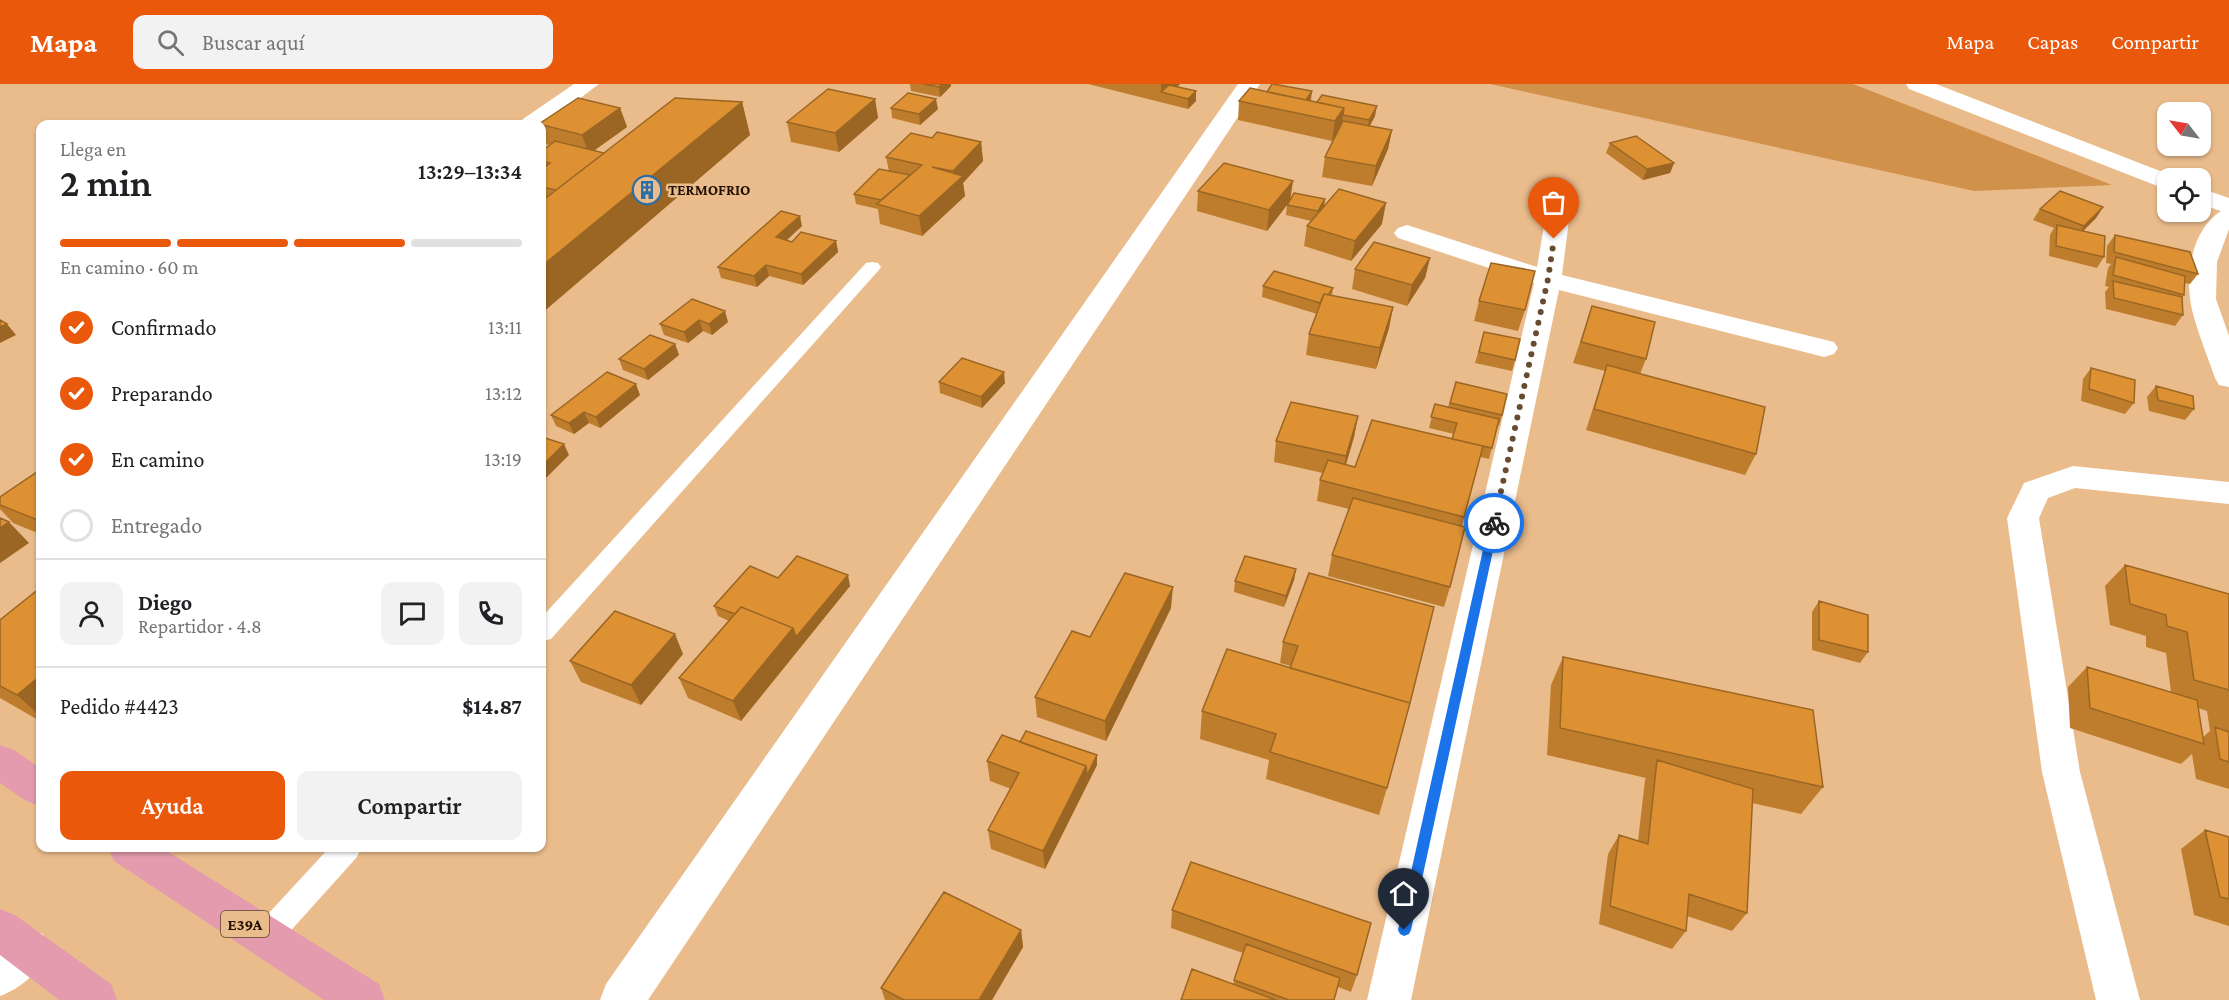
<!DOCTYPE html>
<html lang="es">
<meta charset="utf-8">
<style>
:root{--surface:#fff;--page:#f2f2f2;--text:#202124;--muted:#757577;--line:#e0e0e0;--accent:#ea580c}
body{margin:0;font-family:"Crimson Pro",serif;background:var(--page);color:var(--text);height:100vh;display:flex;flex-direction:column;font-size:22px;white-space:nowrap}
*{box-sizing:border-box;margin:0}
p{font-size:20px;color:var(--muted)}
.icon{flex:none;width:33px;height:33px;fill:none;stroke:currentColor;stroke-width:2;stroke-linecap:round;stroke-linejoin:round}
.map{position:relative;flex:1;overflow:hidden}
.side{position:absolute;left:36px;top:36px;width:510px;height:732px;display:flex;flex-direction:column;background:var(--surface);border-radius:12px;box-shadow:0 2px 4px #0004}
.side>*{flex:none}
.needle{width:39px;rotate:301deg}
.buttons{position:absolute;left:2157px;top:18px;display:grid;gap:12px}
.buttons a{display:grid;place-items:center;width:54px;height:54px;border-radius:12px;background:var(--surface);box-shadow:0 2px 4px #0004;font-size:30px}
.pin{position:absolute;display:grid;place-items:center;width:51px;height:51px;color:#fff;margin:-62px -26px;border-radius:50% 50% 50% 0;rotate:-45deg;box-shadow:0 0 6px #0007}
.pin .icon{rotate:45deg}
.courier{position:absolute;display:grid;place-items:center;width:60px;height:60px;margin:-30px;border:4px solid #1a73e8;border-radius:50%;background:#fff;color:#222;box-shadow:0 2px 8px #0007}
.head em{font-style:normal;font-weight:600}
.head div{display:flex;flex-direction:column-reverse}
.head{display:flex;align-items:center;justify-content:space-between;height:102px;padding:0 24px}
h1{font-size:39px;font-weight:600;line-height:45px}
.bar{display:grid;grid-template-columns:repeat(4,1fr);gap:9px 6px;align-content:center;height:72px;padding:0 24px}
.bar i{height:8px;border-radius:4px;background:var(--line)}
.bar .on{background:var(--accent)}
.bar p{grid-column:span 4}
.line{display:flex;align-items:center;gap:15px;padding:0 24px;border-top:2px solid var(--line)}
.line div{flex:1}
.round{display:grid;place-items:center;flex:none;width:63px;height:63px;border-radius:12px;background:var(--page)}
ol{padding:0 24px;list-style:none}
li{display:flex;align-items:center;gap:18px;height:66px}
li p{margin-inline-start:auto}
li .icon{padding:6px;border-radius:50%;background:var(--accent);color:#fff;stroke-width:4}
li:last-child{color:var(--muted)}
li i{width:33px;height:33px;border:3px solid var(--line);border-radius:50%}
.button{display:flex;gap:12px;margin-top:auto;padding:12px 24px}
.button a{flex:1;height:69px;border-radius:12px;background:var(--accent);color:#fff;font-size:24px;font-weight:600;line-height:69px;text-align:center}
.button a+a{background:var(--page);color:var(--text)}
header{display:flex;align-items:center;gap:36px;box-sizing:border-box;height:84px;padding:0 30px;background:var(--accent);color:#fff}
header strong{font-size:28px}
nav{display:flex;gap:33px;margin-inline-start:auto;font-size:21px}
.search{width:420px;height:54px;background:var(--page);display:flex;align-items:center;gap:15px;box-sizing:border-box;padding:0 21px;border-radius:12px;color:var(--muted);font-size:22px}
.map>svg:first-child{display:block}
.green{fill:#d0914b}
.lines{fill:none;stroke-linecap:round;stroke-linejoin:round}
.lane{fill:#fff;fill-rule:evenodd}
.street{fill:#fff;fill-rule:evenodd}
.primary{fill:#e39bad;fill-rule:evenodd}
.wall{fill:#be7d2c;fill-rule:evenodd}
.shaded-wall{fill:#9b6624}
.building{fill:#dd9133;stroke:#9b6624;stroke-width:1.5}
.route{fill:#1a73e8}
.done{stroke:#674c32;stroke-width:6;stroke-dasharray:0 10.8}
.labels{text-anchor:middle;stroke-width:5;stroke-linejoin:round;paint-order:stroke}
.far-poi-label{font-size:15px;font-weight:bold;fill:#211001;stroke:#eabc8c;text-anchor:start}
.shield{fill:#eabc8c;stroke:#5d442b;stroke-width:1.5}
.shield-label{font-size:16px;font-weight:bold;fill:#211001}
</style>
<header>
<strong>Mapa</strong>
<div class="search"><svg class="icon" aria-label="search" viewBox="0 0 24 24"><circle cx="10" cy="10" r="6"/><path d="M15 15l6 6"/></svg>Buscar aquí</div>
<nav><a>Mapa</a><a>Capas</a><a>Compartir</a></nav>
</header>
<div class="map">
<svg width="2229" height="916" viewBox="0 0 2229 916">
<rect width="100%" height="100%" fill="#eabc8c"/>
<!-- green -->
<path class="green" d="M1490,0H1853L2112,101L1974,107Z"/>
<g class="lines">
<!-- lane -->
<path class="lane" d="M872,178L878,179L881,183L878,187L551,555L542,557V533L866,179Z
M329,764H361L357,773L276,863L266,867L256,863L251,853L256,843Z"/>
<!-- street -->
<path class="street" d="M574,0H599L542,43V40H520L523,35Z
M1238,0H1260L648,916H600L606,900Z
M1906,0H1936L2178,94H2168V105L2160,103L1909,5Z
M2200,104L2229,114V145L2217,178L2216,215L2229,252V303L2219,301L2215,294C2208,273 2192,235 2190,214C2186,184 2194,144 2221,127L2200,120Z
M1557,129L1566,131L1569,136L1562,191L1834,258L1838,264L1834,270L1824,273L1559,206L1411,916H1367L1534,199L1398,154L1394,149L1398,144L1407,141L1537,183L1545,136L1548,131Z
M2073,382L2229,398V420L2075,404L2048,414L2039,434L2080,688L2140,916H2096L2042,688L2007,434L2024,399Z
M28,844L43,850L50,865C40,887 22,904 0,912V862L13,850Z"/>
<!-- primary -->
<path class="primary" d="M0,661L14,666L40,684V722L26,717L0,699Z
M108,764H162L379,900L385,916H324L114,777Z
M0,825L15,831L111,900L117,916H59L0,871Z"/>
</g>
<!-- wall -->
<path class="wall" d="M910,0H951V2L940,13L911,7Z
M1088,0H1180L1177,3L1196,7V17L1188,25Z
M1312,7L1311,17L1375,32L1370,42L1392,46L1388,65L1372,102L1322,93L1325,73L1332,57L1238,36L1239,17L1267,8Z
M875,15L878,34L839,68L791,58L787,38Z
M742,18L750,51L542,229V67L550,61L546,60L542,48V40L620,24L627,43L595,66L604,69Z
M891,24L938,25L920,41L892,34Z
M932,54L981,58L983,77L963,99L965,112L922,152L880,140L878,125L856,120L854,110L889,87L886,73Z
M1610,59L1674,79L1670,89L1643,96L1606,69Z
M1198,107L1290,115L1324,122L1382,140L1351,177L1304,162L1307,142L1311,137L1286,131L1287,121L1267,147L1197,127Z
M2103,123L2096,134L2083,147L2104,173L2097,184L2049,172L2050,151L2054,144L2033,136L2040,125Z
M802,142L787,156L792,158L836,157L838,168L803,201L769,192L757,203L721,194L718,183Z
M2115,151L2198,190L2190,200L2185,199L2184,211L2182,214L2183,231L2175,242L2106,225L2105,208L2109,203L2105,202L2108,184L2111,180L2106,179L2107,162Z
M1430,174L1425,194L1407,222L1352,205L1355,185Z
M1263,202L1333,204L1332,212L1393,223L1389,244L1376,285L1306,271L1309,250L1317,230L1262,213Z
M692,215L728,238L712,251L703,247L688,259L664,251L660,240Z
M1479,217L1525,226L1518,247L1474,237Z
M1592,222L1646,275L1640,290L1756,370L1745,391L1586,346L1605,287L1573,279Z
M1484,248L1515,276L1512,287L1475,279Z
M675,260L679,271L648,296L623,286L619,275Z
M2091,284L2134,319L2125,330L2081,317L2083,295Z
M939,298L1005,299L982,324L940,309Z
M1456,298L1502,331L1499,342L1498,341L1489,375L1480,373L1462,442L1450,503L1444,523L1328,492L1332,471L1349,425L1317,417L1320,396L1323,389L1274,378L1276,357L1358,332L1354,353L1346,381L1355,383L1452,355L1454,350L1429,344L1435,320L1448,323Z
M2156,302L2194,325L2185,336L2149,327L2147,313Z
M640,311L600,344L589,339L574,350L556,342L551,331Z
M40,386V450L13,439L0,425V413Z
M2125,481L2229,510V705L2196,695L2192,670L2181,680L2070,644L2068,603L2087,583L2171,608L2166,569L2146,563V552L2110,541L2105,502ZM2198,624L2207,627L2210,647L2203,653Z
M1296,485L1294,496L1284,523L1234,508L1235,497Z
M1309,489L1387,704L1379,731L1266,695L1269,676L1200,655L1202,627L1290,584L1291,582L1280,579L1283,558Z
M778,494L850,502L741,637L688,614L679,594L729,537L718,532L714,522Z
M40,504V637L0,614V536Z
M1819,517L1868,568L1860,579L1812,566V528Z
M1171,524L1106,657L1037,633L1035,613L1090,553Z
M683,570L641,621L581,598L570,577Z
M1563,573L1823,703L1801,730L1752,719L1747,829L1732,847L1687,832L1686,847L1672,865L1599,840L1608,770L1619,751L1638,757L1645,696L1646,694L1547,671L1551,601Z
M1020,658L1097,671V681L1045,785L991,765L988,746L1011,705L990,697L987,677Z
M2205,746L2229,753V842L2194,831L2181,765Z
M1172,826L1357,891L1351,908L1338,903L1334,916H1181L1233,900L1243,869L1171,844Z
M1021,846L1023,863L992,916H885L881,904Z"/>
<!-- shaded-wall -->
<path class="shaded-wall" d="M942,0H951V2L940,13L939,3Z
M1161,0H1180L1169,10L1161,8V18Z
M1196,7V17L1188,25V15Z
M1312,7L1310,17L1304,20Z
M875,15L878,34L839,68L835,49Z
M936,15L938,25L920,41L919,30Z
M742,18L750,51L542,229V182Z
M1377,22L1375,32L1367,46L1369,36Z
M620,24L627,43L589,70L582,51Z
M1344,24L1341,43L1332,57L1335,37Z
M1392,46L1388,65L1372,102L1376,82Z
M981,58L983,77L963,99L965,112L922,152L919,132L955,99L953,87Z
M1674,79L1670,89L1643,96L1647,85Z
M1293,97L1290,117L1267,147L1269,126Z
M1325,115L1324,125L1317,138L1318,127Z
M1386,119L1382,140L1351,177L1355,157Z
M2103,123L2096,134L2077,153L2084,142Z
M800,132L802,142L778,164L776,153Z
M836,157L838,168L803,201L801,190Z
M1430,174L1425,194L1407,222L1412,201Z
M766,181L769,192L757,203L754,192Z
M1393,223L1389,244L1376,285L1380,264Z
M725,227L728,238L712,251L709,240Z
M699,236L703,247L688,259L684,248Z
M7,240L16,251L0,259V243Z
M675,260L679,271L648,296L644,285Z
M1004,288L1005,299L982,324L981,313Z
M636,300L640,311L600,344L596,333Z
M584,328L589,339L574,350L569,339Z
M1358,332L1354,353L1342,393L1346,372Z
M564,360L569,371L542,398V382Z
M9,438L29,459L0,479V444Z
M1296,485L1294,496L1284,523L1286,512Z
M848,491L850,502L741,637L733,617L793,544Z
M1173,503L1171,524L1106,657L1105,637Z
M675,550L683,570L641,621L631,601Z
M40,592V632L17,611Z
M1097,671V681L1087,701V691Z
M1086,682L1087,701L1045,785L1043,767Z
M1021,846L1023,863L992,916H979Z"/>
<!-- building -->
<path class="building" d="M923,0H942L939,3Z
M1272,0H1273L1312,7L1306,16L1267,8Z
M1169,1L1196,7L1188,15L1161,8Z
M1250,4L1344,24L1335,37L1239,17Z
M828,5L875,15L835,49L787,38Z
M908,9L936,15L919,30L891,24Z
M1322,11L1377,22L1369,36L1343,31L1344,24L1317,18Z
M578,14L620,24L582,51L539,40Z
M675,14L742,18L542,182V117Z
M1343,37L1392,46L1376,82L1325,73Z
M937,48L981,58L953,87L932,83L963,92L919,132L877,120L922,81L886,73L911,49L932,54Z
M1636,52L1674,79L1647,85L1610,59Z
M555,57L604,69L556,106L542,103V85L550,79L542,77V67Z
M1224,79L1293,97L1269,126L1198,107Z
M879,85L910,91L881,116L854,110Z
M1339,105L1386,119L1355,157L1307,142Z
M2060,107L2103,123L2084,142L2040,125Z
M1294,109L1325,115L1318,127L1287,121Z
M781,127L800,132L776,153L792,158L801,148L836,157L801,190L766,181L754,192L718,183Z
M2057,141L2105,152L2104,173L2056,162Z
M2115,151L2190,168L2198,190L2114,168Z
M1374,158L1430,174L1412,201L1355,185Z
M2116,173L2185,192L2184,211L2113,191Z
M1491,179L1535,187L1525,226L1479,217Z
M1274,187L1333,204L1328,211L1324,210L1320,219L1263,202Z
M2113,197L2182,213L2183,231L2114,214Z
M1324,210L1393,223L1380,264L1309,250Z
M692,215L725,227L709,240L699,236L684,248L660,240Z
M1592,222L1655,238L1646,275L1581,258Z
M0,236L7,240L0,243Z
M1484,248L1520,255L1515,276L1479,268Z
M650,251L675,260L644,285L619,275Z
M962,274L1004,288L981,313L939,298Z
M1607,281L1765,323L1756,370L1594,325Z
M2091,284L2135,296L2134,319L2089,305Z
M607,288L636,300L596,333L584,328L569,339L551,331Z
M1456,298L1507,310L1502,331L1450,319Z
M2156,302L2193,312L2194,325L2158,316Z
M1291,318L1358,332L1346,372L1276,357Z
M1435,320L1499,335L1492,364L1452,355L1457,339L1431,333Z
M1372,336L1483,362L1464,433L1320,396L1328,376L1355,383Z
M542,353L564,360L542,382Z
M40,386V437L0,421V413Z
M1353,414L1465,443L1450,503L1332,471Z
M0,434L9,438L0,444Z
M797,472L848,491L796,553L793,544L741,523L735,530L714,522L750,482L778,494Z
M1245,472L1296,485L1286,512L1235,497Z
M2125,481L2229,510V606L2194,596L2187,548L2167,542L2166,531L2130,520Z
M1125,489L1173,503L1105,637L1035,613L1072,547L1090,553Z
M1309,489L1434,523L1410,619L1290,584L1298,562L1283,558Z
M40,504V592L17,611L0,602V536Z
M1819,517L1868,531V568L1819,556Z
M741,523L793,544L733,617L679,594Z
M615,527L675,550L631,601L570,577Z
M1227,565L1410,619L1387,704L1270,668L1276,650L1202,627Z
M1563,573L1813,626L1823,703L1560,644Z
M2087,583L2197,616L2204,660L2090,624Z
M2215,643L2229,648V678L2220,675Z
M1026,647L1097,671L1087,691L1086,682L1020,658Z
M1002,651L1086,682L1043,767L988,746L1019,689L987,677Z
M1657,676L1753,705L1747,829L1689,810L1686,847L1610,822L1619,751L1648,760Z
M2205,746L2229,753V815L2220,813Z
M1191,778L1371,839L1357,891L1172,826Z
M944,808L1021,846L979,916H904L881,904Z
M1246,860L1340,894L1334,916H1289L1234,896Z
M1192,885L1276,916H1181Z"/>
<!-- route -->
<path class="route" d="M1494,435L1499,439L1411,846L1409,850L1404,852L1400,850L1398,846L1489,439Z"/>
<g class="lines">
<!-- done -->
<path class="done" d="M1494,439L1548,195L1554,155"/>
</g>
<!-- icons -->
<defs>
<g id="building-ring" transform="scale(1.5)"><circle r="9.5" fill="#eabc8c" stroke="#2d6ea4" stroke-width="1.5"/><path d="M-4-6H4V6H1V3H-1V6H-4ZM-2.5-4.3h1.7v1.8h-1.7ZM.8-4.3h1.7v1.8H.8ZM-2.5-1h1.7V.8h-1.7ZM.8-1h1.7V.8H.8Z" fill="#2d6ea4"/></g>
</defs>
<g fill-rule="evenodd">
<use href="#building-ring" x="647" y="106"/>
</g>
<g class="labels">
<!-- far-poi labels -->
<g class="far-poi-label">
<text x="668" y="111">TERMOFRIO</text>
</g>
<!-- shield labels -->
<rect class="shield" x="221" y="827" width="48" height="26" rx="4.5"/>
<g class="shield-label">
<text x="245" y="846">E39A</text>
</g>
</g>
</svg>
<div class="buttons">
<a><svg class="needle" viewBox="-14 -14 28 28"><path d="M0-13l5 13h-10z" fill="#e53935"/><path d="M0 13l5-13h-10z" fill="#757577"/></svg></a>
<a><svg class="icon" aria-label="locate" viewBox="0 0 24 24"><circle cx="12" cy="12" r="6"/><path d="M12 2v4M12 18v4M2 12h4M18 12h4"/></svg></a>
</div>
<div class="pin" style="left:1554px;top:155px;background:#ea580c"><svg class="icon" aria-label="bag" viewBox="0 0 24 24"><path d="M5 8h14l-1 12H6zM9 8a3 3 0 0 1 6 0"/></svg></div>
<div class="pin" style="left:1404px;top:846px;background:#1f2937"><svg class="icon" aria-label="home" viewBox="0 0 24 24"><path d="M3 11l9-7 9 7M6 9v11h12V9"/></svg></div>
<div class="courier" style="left:1494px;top:439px"><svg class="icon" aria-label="bike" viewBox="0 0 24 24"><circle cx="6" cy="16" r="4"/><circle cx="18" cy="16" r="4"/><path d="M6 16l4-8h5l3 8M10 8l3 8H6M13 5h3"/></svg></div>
<section class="side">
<div class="head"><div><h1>2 min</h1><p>Llega en</p></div><em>13:29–13:34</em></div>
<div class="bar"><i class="on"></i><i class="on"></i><i class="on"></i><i></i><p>En camino · 60 m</p></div>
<ol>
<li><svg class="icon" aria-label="check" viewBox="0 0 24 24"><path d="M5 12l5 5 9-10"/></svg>Confirmado<p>13:11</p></li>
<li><svg class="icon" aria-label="check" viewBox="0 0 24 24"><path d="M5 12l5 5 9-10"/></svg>Preparando<p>13:12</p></li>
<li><svg class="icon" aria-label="check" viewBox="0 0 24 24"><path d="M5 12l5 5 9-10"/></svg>En camino<p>13:19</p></li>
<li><i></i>Entregado</li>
</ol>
<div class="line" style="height:108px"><a class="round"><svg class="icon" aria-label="person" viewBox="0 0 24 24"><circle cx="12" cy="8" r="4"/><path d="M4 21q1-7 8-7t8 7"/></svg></a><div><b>Diego</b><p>Repartidor · 4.8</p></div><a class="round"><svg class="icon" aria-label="chat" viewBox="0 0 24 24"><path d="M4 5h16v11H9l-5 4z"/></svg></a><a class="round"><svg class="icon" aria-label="phone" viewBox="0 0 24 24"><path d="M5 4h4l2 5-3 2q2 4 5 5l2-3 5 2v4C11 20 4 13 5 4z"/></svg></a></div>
<div class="line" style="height:78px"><div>Pedido #4423</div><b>$14.87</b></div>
<div class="button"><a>Ayuda</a><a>Compartir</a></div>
</section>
</div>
